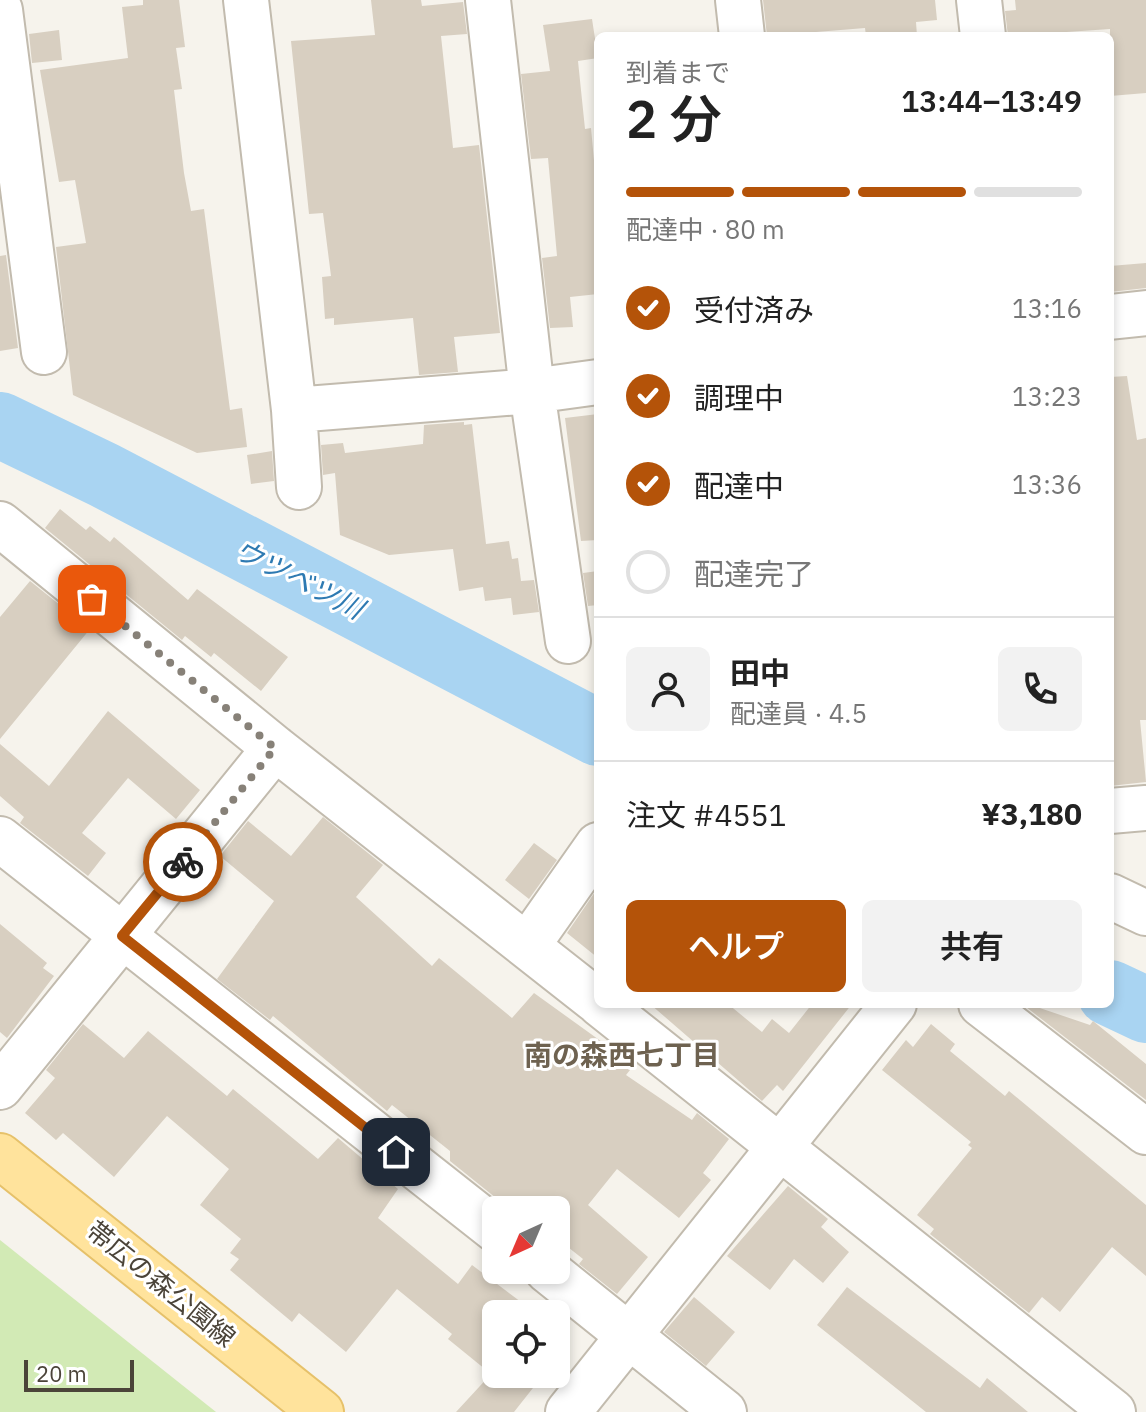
<!DOCTYPE html>
<html lang="ja">
<meta charset="utf-8">
<style>
:root{--surface:#fff;--page:#f2f2f2;--text:#222;--muted:#767676;--line:#e0e0e0;--accent:#b45309}
body{margin:0;font-family:"IBM Plex Sans","Noto Sans JP",sans-serif;background:var(--page);color:var(--text);height:100vh;display:flex;flex-direction:column;font-size:30px;white-space:nowrap}
*{box-sizing:border-box;margin:0}
p{font-size:26px;color:var(--muted)}
.icon{flex:none;width:44px;height:44px;fill:none;stroke:currentColor;stroke-width:2;stroke-linecap:round;stroke-linejoin:round}
.map{position:relative;flex:1;overflow:hidden}
.panel{position:absolute;left:594px;top:32px;width:520px;height:976px;display:flex;flex-direction:column;background:var(--surface);border-radius:12px;box-shadow:0 4px 12px #0003}
.panel>*{flex:none}
.needle{width:52px;rotate:224deg}
.controls{position:absolute;left:482px;top:1196px;display:grid;gap:16px}
.controls a{display:grid;place-items:center;width:88px;height:88px;border-radius:12px;background:var(--surface);box-shadow:0 4px 12px #0003;font-size:40px}
.scale{position:absolute;left:24px;bottom:20px;width:110px;box-sizing:border-box;padding-left:8px;border:4px solid #4b4439;border-top:0;font-size:22px;line-height:28px;white-space:nowrap;color:#4b4439;-webkit-text-stroke:6px #fff;paint-order:stroke}
.pin{position:absolute;display:grid;place-items:center;width:68px;height:68px;color:#fff;margin:-34px;border-radius:16px;box-shadow:0 4px 12px #0006}
.courier{position:absolute;display:grid;place-items:center;width:80px;height:80px;margin:-40px;border:6px solid #b45309;border-radius:50%;background:#fff;color:#222;box-shadow:0 2px 10px #0007}
.head em{font-style:normal;font-weight:600}
.head div{display:flex;flex-direction:column-reverse}
.head{display:flex;align-items:center;justify-content:space-between;height:136px;padding:0 32px}
h1{font-size:52px;font-weight:600;line-height:60px}
.bar{display:grid;grid-template-columns:repeat(4,1fr);gap:12px 8px;align-content:center;height:96px;padding:0 32px}
.bar i{height:10px;border-radius:6px;background:var(--line)}
.bar .current{background:var(--accent)}
.bar p{grid-column:span 4}
.line{display:flex;align-items:center;gap:20px;padding:0 32px;border-top:2px solid var(--line)}
.line div{flex:1}
.round{display:grid;place-items:center;flex:none;width:84px;height:84px;border-radius:12px;background:var(--page)}
ol{padding:0 32px;list-style:none}
li{display:flex;align-items:center;gap:24px;height:88px}
li p{margin-inline-start:auto}
li .icon{padding:8px;border-radius:50%;background:var(--accent);color:#fff;stroke-width:4}
li:last-child{color:var(--muted)}
li i{width:44px;height:44px;border:4px solid var(--line);border-radius:50%}
.primary-button{display:flex;gap:16px;margin-top:auto;padding:16px 32px}
.primary-button a{flex:1;height:92px;border-radius:12px;background:var(--accent);color:#fff;font-size:32px;font-weight:600;line-height:92px;text-align:center}
.primary-button a+a{background:var(--page);color:var(--text)}
.map>svg:first-child{display:block}
.green{fill:#d2eab5}
.lines{fill:none;stroke-linecap:round;stroke-linejoin:round}
.river{stroke:#a9d4f2;stroke-width:66}
.building{fill:#d8cfc1}
.minor-casing{stroke:#c2bbae;stroke-width:48}
.major-casing{stroke:#e6c16a;stroke-width:48}
.minor{stroke:#fff;stroke-width:44}
.major{stroke:#ffe39c;stroke-width:44}
.done{stroke:#878178;stroke-width:8;stroke-dasharray:0 14.4}
.route{stroke:#b45309;stroke-width:10}
.labels{text-anchor:middle;stroke-width:6;stroke-linejoin:round;paint-order:stroke}
.street-label{font-size:26px;fill:#4b4439;stroke:#fff}
.water-label{font-size:28px;font-style:italic;fill:#2e7ab2;stroke:#fff}
.neighbourhood-label{font-size:28px;font-weight:bold;fill:#6e6250;stroke:#fff}
</style>
<div class="map">
<svg width="1146" height="1412" viewBox="0 0 1146 1412">
<rect width="100%" height="100%" fill="#f6f3ec"/>
<!-- green -->
<path class="green" d="M0,1240L216,1412H0Z"/>
<g class="lines">
<!-- river -->
<path class="river" d="M0,425L104,475L598,733
M1110,993L1146,1010"/>
</g>
<!-- building -->
<path class="building" d="M143,0H179L185,47L176,48L182,89L174,90L184,173L191,211L204,209L230,410L242,408L247,447L197,453L73,395L56,247L86,243L75,180L59,182L40,70L128,58L122,7L143,5Z
M371,0H421L422,6L463,2L467,34L441,36L453,148L479,145L500,333L454,337L458,372L419,375L413,318L334,325V318L325,319L322,277L331,276L323,213L309,214L291,41L375,35Z
M763,0H935L937,20L916,22L917,36H866L865,28L767,36Z
M1015,0H1146V93L1110,96V29L1008,36L1005,11L1016,10Z
M592,19L598,58L578,61L585,129L591,128L598,204V294L570,297L573,327L550,328L542,258L557,256L548,158L531,159L521,74L550,71L543,25Z
M59,30L62,60L32,63L29,34Z
M6,255L18,348L0,351V256Z
M1146,263V288L1110,292V266Z
M1127,376L1137,440L1146,438V720H1140L1146,782L1110,786V377Z
M598,414V540L581,541L565,418Z
M464,422V425L472,424L486,544L509,541L512,559L518,558L521,581L534,580L539,612L513,615L511,598L485,601L483,587L459,591L453,549L389,555L340,535L335,473L323,475L321,445L343,443L345,453L423,444L424,425Z
M272,451L274,481L251,484L247,455Z
M60,509L86,530L90,526L110,542L114,537L188,600L197,589L288,657L261,691L214,653L211,657L185,636L182,640L45,528Z
M598,571V605L588,606L583,573Z
M30,581L90,629L0,739V617Z
M108,711L200,790L176,819L128,778L82,833L106,853L88,876L20,823L24,817L0,796V744L49,786Z
M323,817L383,865L356,897L432,966L439,958L512,1018L534,993L634,1065L626,1075L692,1120L697,1113L729,1139L703,1173L711,1180L679,1218L617,1169L588,1205L648,1257L617,1294L579,1264L583,1259L559,1240L556,1244V1210H511L450,1161V1151L392,1105L387,1111L273,1016L270,1020L217,979L274,901L220,856L248,821L291,856Z
M534,843L557,860L529,899L505,880Z
M595,892L598,894V958L567,933Z
M0,924L47,963L43,968L54,976L7,1038L0,1032Z
M650,1004H728L762,1032L772,1019L789,1033L812,1004H852L783,1091L777,1085L762,1101Z
M1028,1004L1090,1025L1093,1021L1146,1064V1100L1026,1007Z
M83,1024L124,1058L148,1031L227,1096L233,1089L318,1159L338,1138L398,1189L378,1218L458,1284L472,1265L537,1314H496V1374H544L514,1412H456L491,1374L448,1339L452,1334L397,1289L346,1352L299,1313L292,1322L230,1270L239,1259L230,1253L241,1239L200,1205L229,1169L167,1116L114,1177L63,1133L56,1140L25,1113L55,1078L46,1070Z
M931,1024L955,1044L950,1051L1005,1096L1009,1091L1146,1205V1276L1112,1247L1060,1312L1042,1297L1029,1313L930,1234L934,1229L917,1215L972,1148L968,1145L971,1142L882,1070L906,1040L913,1047Z
M788,1186L828,1219L821,1227L849,1252L823,1283L794,1259L770,1290L727,1256Z
M847,1287L980,1388L987,1378L1028,1412H926L817,1325Z
M694,1297L735,1332L706,1366L664,1332Z"/>
<g class="lines">
<!-- minor casing -->
<g class="minor-casing">
<path id="minor" d="M246,0L294,410L299,487
M488,0L532,391L568,641
M738,0L742,36
M979,0L983,36
M0,10L44,352
M1110,317L1146,313
M294,410L532,391L598,382
M0,524L275,748L598,1002
M1110,811L1146,808
M0,839L496,1230
M1110,896L1146,913
M527,946L598,845
M600,1004L1113,1412
M981,1004L1146,1132
M0,1087L275,748
M547,1270L724,1412
M568,1412L894,1004"/>
</g>
<!-- major casing -->
<g class="major-casing">
<path id="major" d="M0,1156L321,1412"/>
</g>
<!-- minor -->
<use href="#minor" class="minor"/>
<!-- major -->
<use href="#major" class="major"/>
</g>
<g class="lines">
<!-- done -->
<path class="done" d="M92,599L275,748L183,862"/>
<!-- route -->
<path class="route" d="M183,862L122,936L396,1152"/>
</g>
<g class="labels">
<!-- street labels -->
<g class="street-label">
<text transform="translate(161 1284) rotate(39)" y="9">帯広の森公園線</text>
</g>
<!-- water labels -->
<g class="water-label">
<text transform="translate(299 579) rotate(27)" y="10">ウツベツ川</text>
</g>
<!-- neighbourhood labels -->
<g class="neighbourhood-label">
<text x="622" y="1065">南の森西七丁目</text>
</g>
</g>
</svg>
<div class="controls">
<a><svg class="needle" viewBox="-14 -14 28 28"><path d="M0-13l5 13h-10z" fill="#e53935"/><path d="M0 13l5-13h-10z" fill="#767676"/></svg></a>
<a><svg class="icon" aria-label="locate" viewBox="0 0 24 24"><circle cx="12" cy="12" r="6"/><path d="M12 2v4M12 18v4M2 12h4M18 12h4"/></svg></a>
</div>
<div class="scale">20 m</div>
<div class="pin" style="left:92px;top:599px;background:#ea580c"><svg class="icon" aria-label="bag" viewBox="0 0 24 24"><path d="M5 8h14l-1 12H6zM9 8a3 3 0 0 1 6 0"/></svg></div>
<div class="pin" style="left:396px;top:1152px;background:#1f2937"><svg class="icon" aria-label="home" viewBox="0 0 24 24"><path d="M3 11l9-7 9 7M6 9v11h12V9"/></svg></div>
<div class="courier" style="left:183px;top:862px"><svg class="icon" aria-label="bike" viewBox="0 0 24 24"><circle cx="6" cy="16" r="4"/><circle cx="18" cy="16" r="4"/><path d="M6 16l4-8h5l3 8M10 8l3 8H6M13 5h3"/></svg></div>
<section class="panel">
<div class="head"><div><h1>2 分</h1><p>到着まで</p></div><em>13:44–13:49</em></div>
<div class="bar"><i class="current"></i><i class="current"></i><i class="current"></i><i></i><p>配達中 · 80 m</p></div>
<ol>
<li><svg class="icon" aria-label="check" viewBox="0 0 24 24"><path d="M5 12l5 5 9-10"/></svg>受付済み<p>13:16</p></li>
<li><svg class="icon" aria-label="check" viewBox="0 0 24 24"><path d="M5 12l5 5 9-10"/></svg>調理中<p>13:23</p></li>
<li><svg class="icon" aria-label="check" viewBox="0 0 24 24"><path d="M5 12l5 5 9-10"/></svg>配達中<p>13:36</p></li>
<li><i></i>配達完了</li>
</ol>
<div class="line" style="height:144px"><a class="round"><svg class="icon" aria-label="person" viewBox="0 0 24 24"><circle cx="12" cy="8" r="4"/><path d="M4 21q1-7 8-7t8 7"/></svg></a><div><b>田中</b><p>配達員 · 4.5</p></div><a class="round"><svg class="icon" aria-label="phone" viewBox="0 0 24 24"><path d="M5 4h4l2 5-3 2q2 4 5 5l2-3 5 2v4C11 20 4 13 5 4z"/></svg></a></div>
<div class="line" style="height:104px"><div>注文 #4551</div><b>¥3,180</b></div>
<div class="primary-button"><a>ヘルプ</a><a>共有</a></div>
</section>
</div>
